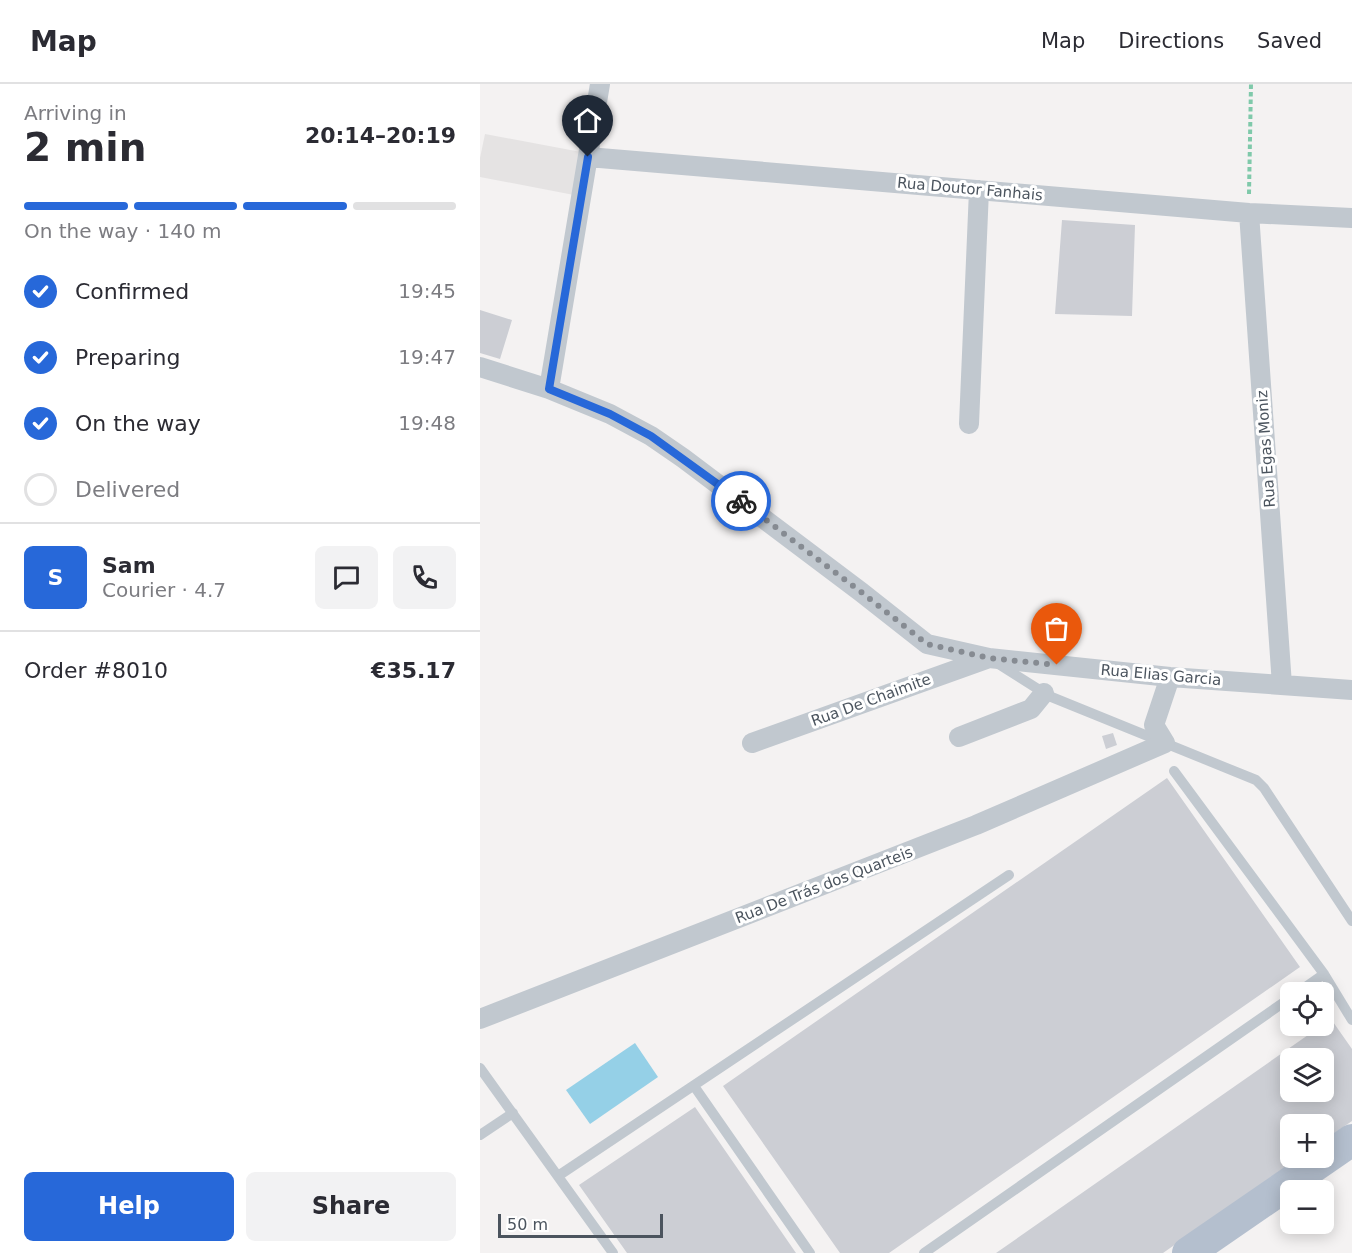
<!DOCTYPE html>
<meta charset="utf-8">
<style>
:root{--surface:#fff;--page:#f2f2f3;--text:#2b2b33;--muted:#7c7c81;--line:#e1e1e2;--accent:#2768d9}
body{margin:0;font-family:"DejaVu Sans",sans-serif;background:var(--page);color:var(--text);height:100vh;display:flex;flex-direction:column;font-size:22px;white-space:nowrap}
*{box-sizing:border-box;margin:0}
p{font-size:20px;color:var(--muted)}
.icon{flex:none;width:33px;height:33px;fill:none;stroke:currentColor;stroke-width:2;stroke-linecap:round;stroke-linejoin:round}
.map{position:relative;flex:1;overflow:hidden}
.side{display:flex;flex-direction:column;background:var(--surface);width:480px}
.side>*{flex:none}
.tools{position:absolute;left:800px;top:898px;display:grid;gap:12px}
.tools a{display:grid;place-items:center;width:54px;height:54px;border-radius:9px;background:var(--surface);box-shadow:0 3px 15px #0003;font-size:30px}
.scale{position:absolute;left:18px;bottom:15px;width:165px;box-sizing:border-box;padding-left:6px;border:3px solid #4b545e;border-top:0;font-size:16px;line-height:21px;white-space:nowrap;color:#4b545e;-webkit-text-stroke:4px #fff;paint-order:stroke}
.pin{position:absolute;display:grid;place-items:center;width:51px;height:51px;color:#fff;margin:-62px -26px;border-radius:50% 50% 50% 0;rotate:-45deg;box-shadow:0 0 6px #0007}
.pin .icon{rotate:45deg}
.courier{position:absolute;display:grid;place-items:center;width:60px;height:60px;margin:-30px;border:4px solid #2768d9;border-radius:50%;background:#fff;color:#222;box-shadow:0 2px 8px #0007}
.overview em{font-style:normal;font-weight:600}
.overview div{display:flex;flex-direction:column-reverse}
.overview{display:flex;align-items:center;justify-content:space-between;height:102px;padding:0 24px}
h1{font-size:39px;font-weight:600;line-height:45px}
.bar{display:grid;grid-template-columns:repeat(4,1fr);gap:9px 6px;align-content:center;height:72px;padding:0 24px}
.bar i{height:8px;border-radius:4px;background:var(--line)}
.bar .current{background:var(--accent)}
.bar p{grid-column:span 4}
.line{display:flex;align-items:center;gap:15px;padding:0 24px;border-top:2px solid var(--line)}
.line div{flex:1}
.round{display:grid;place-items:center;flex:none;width:63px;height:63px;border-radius:9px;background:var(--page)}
ol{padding:0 24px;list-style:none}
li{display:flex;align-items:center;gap:18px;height:66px}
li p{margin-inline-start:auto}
li .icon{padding:6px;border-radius:50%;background:var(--accent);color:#fff;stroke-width:4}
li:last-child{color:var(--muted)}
li i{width:33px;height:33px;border:3px solid var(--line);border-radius:50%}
.primary-button{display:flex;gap:12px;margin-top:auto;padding:12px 24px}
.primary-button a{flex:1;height:69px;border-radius:9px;background:var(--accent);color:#fff;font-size:24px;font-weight:600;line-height:69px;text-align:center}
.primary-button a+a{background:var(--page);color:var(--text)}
header{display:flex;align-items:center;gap:36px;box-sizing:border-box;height:84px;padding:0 30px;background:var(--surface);border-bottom:2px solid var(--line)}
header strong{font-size:28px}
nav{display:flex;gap:33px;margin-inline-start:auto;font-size:21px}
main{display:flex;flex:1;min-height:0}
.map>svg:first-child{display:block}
.education{fill:#e5e3e3}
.water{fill:#95d0e7}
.building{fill:#ccced4;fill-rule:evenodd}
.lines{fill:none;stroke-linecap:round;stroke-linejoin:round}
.path{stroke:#7fc9aa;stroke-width:4;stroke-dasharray:4.5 3;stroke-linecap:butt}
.service{stroke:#c1c8cf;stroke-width:10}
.minor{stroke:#c1c8cf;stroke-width:20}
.primary{stroke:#b4bfce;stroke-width:32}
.done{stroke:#868b92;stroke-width:6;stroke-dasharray:0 10.8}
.route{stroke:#2768d9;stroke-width:8}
.labels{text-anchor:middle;stroke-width:6;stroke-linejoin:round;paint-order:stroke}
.street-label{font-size:15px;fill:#4b545e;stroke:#fff}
</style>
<header>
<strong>Map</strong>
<nav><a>Map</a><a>Directions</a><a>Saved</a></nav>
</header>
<main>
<section class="side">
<div class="overview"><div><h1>2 min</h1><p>Arriving in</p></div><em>20:14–20:19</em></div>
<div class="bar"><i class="current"></i><i class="current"></i><i class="current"></i><i></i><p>On the way · 140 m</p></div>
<ol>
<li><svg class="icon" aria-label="check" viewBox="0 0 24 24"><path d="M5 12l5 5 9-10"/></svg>Confirmed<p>19:45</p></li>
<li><svg class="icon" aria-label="check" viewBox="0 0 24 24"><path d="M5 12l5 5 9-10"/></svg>Preparing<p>19:47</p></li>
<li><svg class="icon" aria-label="check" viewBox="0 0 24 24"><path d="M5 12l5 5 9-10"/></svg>On the way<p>19:48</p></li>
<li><i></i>Delivered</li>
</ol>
<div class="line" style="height:108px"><b class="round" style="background:var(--accent);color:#fff">S</b><div><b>Sam</b><p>Courier · 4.7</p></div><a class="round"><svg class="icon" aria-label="chat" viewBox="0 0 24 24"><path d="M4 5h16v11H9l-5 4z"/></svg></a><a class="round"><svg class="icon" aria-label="phone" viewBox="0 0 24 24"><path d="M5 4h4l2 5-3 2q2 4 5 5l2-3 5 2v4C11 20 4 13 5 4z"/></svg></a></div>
<div class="line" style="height:78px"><div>Order #8010</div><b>€35.17</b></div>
<div class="primary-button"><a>Help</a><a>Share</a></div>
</section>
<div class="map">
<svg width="872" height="1169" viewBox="0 0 872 1169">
<rect width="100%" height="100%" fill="#f4f2f2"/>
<!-- education -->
<path class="education" d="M5,50L101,68L94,111L0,93V74Z"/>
<!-- water -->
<path class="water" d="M155,959L178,993L110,1040L86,1006Z"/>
<!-- building -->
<path class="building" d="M582,136L655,141L652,232L575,230Z
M0,226L32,236L20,275L0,269Z
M633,649L637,661L626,665L622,652Z
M687,694L820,883L409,1169H360L243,1002Z
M851,935L872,965V1037L843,1057V1041H810V1074H819L683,1169H516ZM810,975H843V1008H810Z
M215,1023L316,1169H147L99,1101Z"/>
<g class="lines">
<!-- path -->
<path class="path" d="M769,110L771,0"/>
<!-- service -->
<path class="service" d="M517,579L569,612L776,696L784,704L872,837
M694,687L844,890L872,936
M817,909L844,890
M0,984L133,1169
M214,1002L330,1169
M0,1051L33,1029
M78,1092L529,791
M444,1169L810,914"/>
<!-- minor -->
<path class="minor" d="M108,73L769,129L872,134
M769,129L802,601
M0,283L69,305L130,330L171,352L203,374L381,508L447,560L509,574L690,593L872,606
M69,305L120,0
M489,340L499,106
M479,653L551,625L564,609
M272,659L509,574
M0,935L496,741L685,659L674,641L690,593"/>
<!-- primary -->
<path class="primary" d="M708,1169L872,1056"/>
</g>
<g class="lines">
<!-- done -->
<path class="done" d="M261,417L381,508L447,560L509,574L577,581"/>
<!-- route -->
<path class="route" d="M108,73L69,305L130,330L171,352L261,417"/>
</g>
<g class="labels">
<!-- street labels -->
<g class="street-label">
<text transform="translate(490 105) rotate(5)" y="5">Rua Doutor Fanhais</text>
<text transform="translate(786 365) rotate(-94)" y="5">Rua Egas Moniz</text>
<text transform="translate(681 591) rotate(5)" y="5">Rua Elias Garcia</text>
<text transform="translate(391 616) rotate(-20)" y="5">Rua De Chaimite</text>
<text transform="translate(344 801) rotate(-21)" y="5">Rua De Trás dos Quarteis</text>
</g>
</g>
</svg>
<div class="tools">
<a><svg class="icon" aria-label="locate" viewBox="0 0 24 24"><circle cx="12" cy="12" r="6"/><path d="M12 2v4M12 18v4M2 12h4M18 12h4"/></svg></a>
<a><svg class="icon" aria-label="layers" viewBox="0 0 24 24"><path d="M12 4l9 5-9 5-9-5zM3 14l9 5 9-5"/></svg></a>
<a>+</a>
<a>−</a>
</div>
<div class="scale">50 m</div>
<div class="pin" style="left:577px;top:581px;background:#ea580c"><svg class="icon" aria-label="bag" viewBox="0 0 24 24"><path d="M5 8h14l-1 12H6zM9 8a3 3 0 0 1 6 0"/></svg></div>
<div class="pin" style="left:108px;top:73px;background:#1f2937"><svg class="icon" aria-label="home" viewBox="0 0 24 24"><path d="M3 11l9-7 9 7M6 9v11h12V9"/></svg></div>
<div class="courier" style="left:261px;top:417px"><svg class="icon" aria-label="bike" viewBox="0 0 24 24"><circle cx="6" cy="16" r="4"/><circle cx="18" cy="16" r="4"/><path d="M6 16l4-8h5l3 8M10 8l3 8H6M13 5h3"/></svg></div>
</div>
</main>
